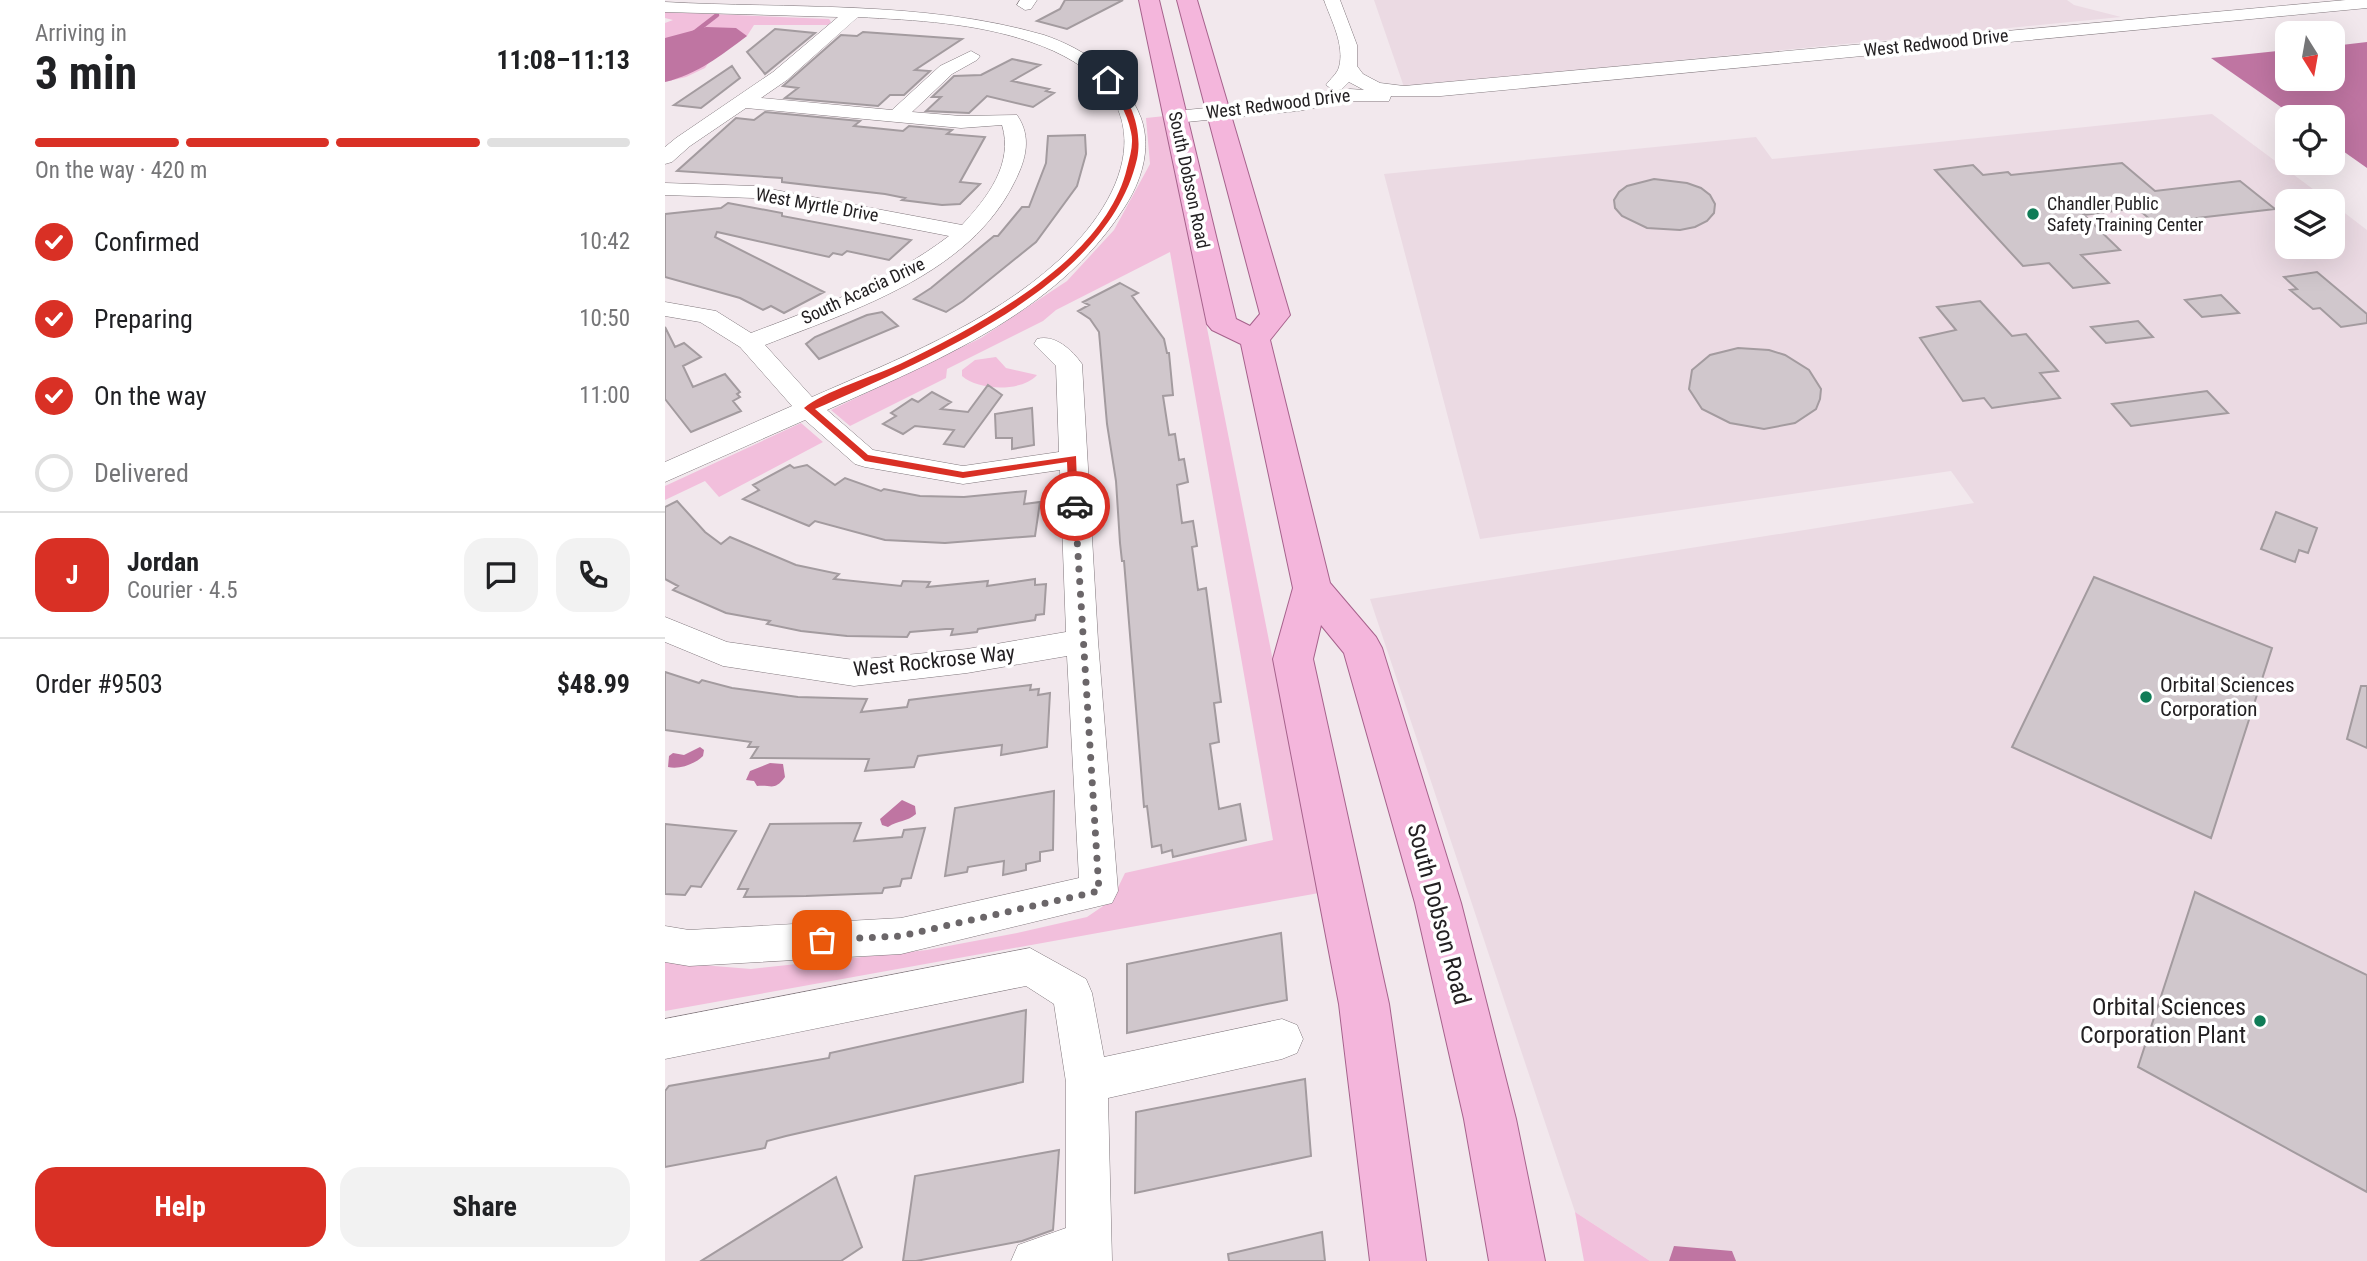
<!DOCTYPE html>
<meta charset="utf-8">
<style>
:root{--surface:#fff;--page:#f2f2f2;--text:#202124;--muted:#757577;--line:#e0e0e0;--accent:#d93025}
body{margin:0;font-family:"Roboto Condensed",sans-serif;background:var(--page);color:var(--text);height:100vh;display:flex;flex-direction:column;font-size:26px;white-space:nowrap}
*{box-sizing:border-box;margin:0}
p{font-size:23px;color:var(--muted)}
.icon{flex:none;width:38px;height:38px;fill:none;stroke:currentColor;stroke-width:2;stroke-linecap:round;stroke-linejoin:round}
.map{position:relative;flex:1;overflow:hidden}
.sheet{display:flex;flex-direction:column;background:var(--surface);width:665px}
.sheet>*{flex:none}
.needle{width:46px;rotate:169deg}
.controls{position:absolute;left:1610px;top:21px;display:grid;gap:14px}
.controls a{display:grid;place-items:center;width:70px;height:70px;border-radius:14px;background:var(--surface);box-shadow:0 7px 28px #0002;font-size:35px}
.pin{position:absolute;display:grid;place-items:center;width:60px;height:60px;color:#fff;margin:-30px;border-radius:14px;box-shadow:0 4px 10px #0006}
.courier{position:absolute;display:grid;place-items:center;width:70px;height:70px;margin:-35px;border:5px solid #d93025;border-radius:50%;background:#fff;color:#222;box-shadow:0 2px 9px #0007}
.summary em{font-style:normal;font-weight:700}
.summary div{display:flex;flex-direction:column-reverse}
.summary{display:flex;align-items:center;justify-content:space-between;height:119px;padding:0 35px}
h1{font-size:46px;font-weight:700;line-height:52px}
.bar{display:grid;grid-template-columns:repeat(4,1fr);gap:10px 7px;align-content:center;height:84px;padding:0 35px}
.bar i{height:9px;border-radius:5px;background:var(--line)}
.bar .on{background:var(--accent)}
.bar p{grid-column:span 4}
.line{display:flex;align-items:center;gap:18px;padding:0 35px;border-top:2px solid var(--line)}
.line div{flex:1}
.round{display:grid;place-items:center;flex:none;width:74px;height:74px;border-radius:21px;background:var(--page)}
ol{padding:0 35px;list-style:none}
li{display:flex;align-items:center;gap:21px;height:77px}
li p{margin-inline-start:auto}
li .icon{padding:7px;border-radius:50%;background:var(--accent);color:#fff;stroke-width:4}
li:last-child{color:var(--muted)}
li i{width:38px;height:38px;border:4px solid var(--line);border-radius:50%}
.action{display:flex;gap:14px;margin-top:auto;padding:14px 35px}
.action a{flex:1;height:80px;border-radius:21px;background:var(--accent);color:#fff;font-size:28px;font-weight:700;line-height:80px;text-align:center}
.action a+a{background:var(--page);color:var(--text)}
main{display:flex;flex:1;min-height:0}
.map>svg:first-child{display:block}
.built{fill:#ebdae3}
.green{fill:#f2bfdc}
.water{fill:#bf75a2}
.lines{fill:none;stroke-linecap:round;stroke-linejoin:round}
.stream{stroke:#bf75a2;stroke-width:4.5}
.building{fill:#d0c7cc;stroke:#a39b9f;stroke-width:2}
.minor-casing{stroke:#80777c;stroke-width:1}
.major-casing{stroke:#a6628c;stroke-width:2}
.minor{fill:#fff;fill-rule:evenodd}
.major{fill:#f4b6dc;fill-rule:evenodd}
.route{fill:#d93025}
.done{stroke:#6b6669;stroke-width:7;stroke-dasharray:0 12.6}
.poi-dot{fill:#107c57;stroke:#fff;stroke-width:2.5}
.labels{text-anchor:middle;stroke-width:7;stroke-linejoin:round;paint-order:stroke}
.far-street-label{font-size:18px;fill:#232022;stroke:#fff}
.far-poi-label{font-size:18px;fill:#232022;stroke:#fff;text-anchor:start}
.street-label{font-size:21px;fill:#232022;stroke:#fff}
.poi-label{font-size:21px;fill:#232022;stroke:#fff;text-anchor:start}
.near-street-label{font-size:24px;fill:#232022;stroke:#fff}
.near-poi-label{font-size:24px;fill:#232022;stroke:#fff;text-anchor:end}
</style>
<main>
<section class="sheet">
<div class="summary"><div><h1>3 min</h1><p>Arriving in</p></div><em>11:08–11:13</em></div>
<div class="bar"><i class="on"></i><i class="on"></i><i class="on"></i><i></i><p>On the way · 420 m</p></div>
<ol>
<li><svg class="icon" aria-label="check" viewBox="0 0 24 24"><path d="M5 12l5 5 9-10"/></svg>Confirmed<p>10:42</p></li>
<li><svg class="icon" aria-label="check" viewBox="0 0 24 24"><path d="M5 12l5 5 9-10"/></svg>Preparing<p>10:50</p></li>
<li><svg class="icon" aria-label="check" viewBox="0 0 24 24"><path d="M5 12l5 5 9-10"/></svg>On the way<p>11:00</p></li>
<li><i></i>Delivered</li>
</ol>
<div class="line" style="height:126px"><b class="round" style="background:var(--accent);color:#fff">J</b><div><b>Jordan</b><p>Courier · 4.5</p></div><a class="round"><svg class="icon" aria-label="chat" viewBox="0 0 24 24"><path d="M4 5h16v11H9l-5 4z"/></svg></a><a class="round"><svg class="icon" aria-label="phone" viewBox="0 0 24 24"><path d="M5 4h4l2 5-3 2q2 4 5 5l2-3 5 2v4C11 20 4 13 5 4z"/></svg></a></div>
<div class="line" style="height:91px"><div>Order #9503</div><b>$48.99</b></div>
<div class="action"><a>Help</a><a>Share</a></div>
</section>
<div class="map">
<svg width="1702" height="1261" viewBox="0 0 1702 1261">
<rect width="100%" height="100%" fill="#f2e8ed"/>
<!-- built -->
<path class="built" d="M709,0H1402L1409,5L1456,17L739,87Z
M1547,114L1664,201H1622V247H1668V204L1702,230V1261H985L910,1212L705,599L1309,503L1286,471L815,539L719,174L1091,137L1107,159Z"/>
<!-- green -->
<path class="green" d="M0,12L164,19L166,22L163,25H89L82,36L44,62L40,68L21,77L0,82V23L8,20L0,18Z
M500,116L654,893L0,1011V962L86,969L262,950L352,933L422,917L447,900L460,873L608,840L505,252L391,310L378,321L282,369L281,378L185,426L166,410L316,338L402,281L449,230L485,164L481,118Z
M331,357L341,368L372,375C357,392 314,391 297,376V370L310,360Z
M136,423L158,442L54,497L40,481L0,500V486Z
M910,1212L985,1261H919Z"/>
<!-- water -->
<path class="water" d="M41,27L71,28L82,36C55,56 33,74 0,82V38Z
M1702,42V168L1668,144V117H1630L1546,58L1622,50V79H1668V46Z
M35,747L39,750L38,756C30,764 14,770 3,767L4,756L8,753L19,755Z
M105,763L118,764L120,777C109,792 106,784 92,786L89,781L81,780L85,771Z
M237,800L250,806L251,814C242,822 233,820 223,827L217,825L215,819Z
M1009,1246L1067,1251L1071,1261H1004Z"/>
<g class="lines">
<!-- stream -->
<path class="stream" d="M30,32L52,15"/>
</g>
<!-- building -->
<path class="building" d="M400,0H458L402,29L372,21L395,9Z
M110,29L150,33L100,74L82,52Z
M198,32L297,39L250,70L265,71L239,95H225L213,106L120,98L133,88L118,86L176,35L192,36Z
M347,59L375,65L347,81L384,89L381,91L389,93L368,107L322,96L304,113L261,111L276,97H267L289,76L316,75Z
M67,66L75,78L36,108L9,105Z
M100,112L195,121L189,126L238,131L244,126L287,130L282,134L320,137L295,182L315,184L295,204L277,205L237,200L240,198L220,194L117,182V178L12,171L71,118L89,120Z
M420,135L421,154L412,186L371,242L298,301L281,312L249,299L266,288L329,236H333L357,207H364L381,163L383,136Z
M1457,163L1490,191L1575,181L1610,209L1489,223L1472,208L1419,215L1455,250L1416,255L1444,283L1408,288L1384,263L1358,266L1270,170L1308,165L1318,175L1343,172L1346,175Z
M989,179L1022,183L1036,188L1045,195L1050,204L1049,213L1042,221L1030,227L1015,230L982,228L957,216L950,208L949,200L954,192L962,186Z
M63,203L117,213V216L246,240L224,260L182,251L177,255L168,253L164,257L52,232L50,237L159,292L119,313L106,306L98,310L75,298L0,277V214L56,208Z
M1652,272L1702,314V323L1676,327L1655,308L1648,309L1625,290L1632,289L1619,277Z
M455,283L473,293L467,296L499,339L502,353H504L508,395L498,396L504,435L510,434L514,460L519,459L523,482L512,485L517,523L528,521L532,546L527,547L533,590L541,588L556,702L549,703L554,742L545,744L554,809L575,804L581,840L508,857L507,850L497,853L496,845L487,847L482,806L479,807L459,561H457L455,543L451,481L442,424L434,332L425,319L413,311L424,305L418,302Z
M1556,295L1574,313L1537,317L1520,300Z
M1315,301L1347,336L1361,334L1393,371L1375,373L1395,398L1327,408L1319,398L1298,401L1255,338L1291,330L1272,307Z
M217,312L233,326L154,359L141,344L150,337L202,315Z
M1473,321L1488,337L1441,343L1426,327Z
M0,327L10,347L19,343L36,357L18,366L28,387L60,374L75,392L72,394L75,397L68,401L76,411L26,432L0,399Z
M1073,348L1104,350L1120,355L1144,370L1156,389L1155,399L1151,409L1130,423L1099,429L1065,423L1037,409L1024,389L1027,370L1045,355Z
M323,385L337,395L299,447L279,444L289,430L250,426L238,434L218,424L231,416L226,413L247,399L253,402L267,392L286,402L276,409L303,412Z
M1542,391L1563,413L1466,426L1447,404Z
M367,408L369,445L347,449V438H331L330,414Z
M125,465L129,468L142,465L170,485L180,478L216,491L219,489L255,496L299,497L361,491L359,504L375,502L370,536L280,543L220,540L150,521L144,526L78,499L94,490L88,485Z
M12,501L40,532L56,544L65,537L131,565L174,574L169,579L236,586L238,581L265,582L262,587L323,581L322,586L370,579V585L381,584L379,614L371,615L370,620L313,629L312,632L286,635L288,629H281L245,632L242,637L182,636L136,631L102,624L105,621L61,613L8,590L13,586L0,579V507Z
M1611,512L1652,528L1643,553L1634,550L1630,562L1596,549Z
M1429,577L1607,648L1546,838L1347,747Z
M0,672L34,683L37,680L67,688L133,697L202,699L196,712L242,707L244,700L366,685L365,690L374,689L373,695L385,693L382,747L336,755L337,745L253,756L249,767L200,771L204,759L86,758L93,747H83L86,742L0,730Z
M1696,686H1702V748L1682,739Z
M389,791L388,850L375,852V861L361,864V870L338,875L339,861L303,867L302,872L280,876L290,808Z
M196,823L189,841L237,837L239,830L260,828L246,878L237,879L235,886L219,888L217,893L141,896L79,897L83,889H73L105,824Z
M0,824L71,831L36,887L26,886L20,895L0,894Z
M1530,892L1702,975V1192L1473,1067Z
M616,933L622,1000L462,1033V964Z
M361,1010L358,1082L121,1136L102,1141L100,1148L0,1167V1091L4,1086L164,1058L165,1053Z
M640,1079L646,1156L470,1193L471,1112Z
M394,1150L388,1230L357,1241L251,1261H238L250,1176Z
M171,1177L197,1247L176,1261H36Z
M657,1232L660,1261H564L563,1254Z"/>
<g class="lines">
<!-- minor casing -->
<g class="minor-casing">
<path id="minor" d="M355,0H372L366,9L360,10L352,5Z
M659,0H675L692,45V66L698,74L715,83L739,86L1681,0H1702V8L776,96H726L724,101H685L633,111L511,123L504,121L501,117L504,113L511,111L633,99L685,89L699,90L684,82L677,89L670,91L661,85C665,79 672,74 674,67C680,45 666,20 659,0Z
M0,2C125,9 258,0 379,35C420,49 460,76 476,118C487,149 476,182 459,208C392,313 271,361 162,410L208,450L298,466L394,452L391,366L369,344L372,339C390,334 407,350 417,364L433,641L453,891L447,903L236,954L24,966L0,962V926L24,930L236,918L414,878L402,656L302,673L189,686L58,666L0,642V617L62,642L189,660L302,649L401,632L395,470L298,484L200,467L190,464L140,420L0,482V462L127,406L75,347L35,322L0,316V302L51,311L86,333C155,307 225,281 284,236L89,198L0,195V183L89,186L297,225C322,198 349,164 337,125L296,128L81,108L25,146L7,162L0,164V147L11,138L108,72L173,17L0,12ZM193,17C251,20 311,23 366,42C494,86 478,182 393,261C324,324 231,360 147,397L100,345C191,309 305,274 350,181C361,159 367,137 352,115L296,116L247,112L287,74L312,60L315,56L306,51L275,66L227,110L96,98L122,80Z
M365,948L421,979L427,993L439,1057L617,1019L632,1025L638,1039L632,1053L617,1059L443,1098L447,1261H346L353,1245L401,1228V1082L389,1004L361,986L0,1059V1019Z"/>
</g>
<!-- major casing -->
<g class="major-casing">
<path id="major" d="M474,0H494L571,319L585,326L595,314L512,0H532L625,315L605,340L665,583L711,637L717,648L796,903L851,1119L880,1261H824L799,1119L750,903L679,653L656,625L648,659L724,1004L761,1261H705L674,1004L608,659L628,588L576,344L547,330L542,324Z"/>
</g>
<!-- minor -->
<use href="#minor" class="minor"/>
<!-- major -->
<use href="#major" class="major"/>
</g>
<!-- route -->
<path class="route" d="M443,78C466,95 478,131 472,159C442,288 259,360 150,409L203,455L298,472L411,456L413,509L404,506L402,462L298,478L200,461L139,408C158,392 209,376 235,364C314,325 440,261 462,168C465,156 469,144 466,132C462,111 451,97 440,80Z"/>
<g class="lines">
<!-- done -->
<path class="done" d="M157,940L236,936L434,891L410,506"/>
</g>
<!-- markers -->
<g class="poi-dot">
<circle cx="1368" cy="214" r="7"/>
<circle cx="1481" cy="697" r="7"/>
<circle cx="1595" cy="1021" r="7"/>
</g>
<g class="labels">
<!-- far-street labels -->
<g class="far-street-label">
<text transform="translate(1271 43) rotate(-6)" y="6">West Redwood Drive</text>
<text transform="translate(613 104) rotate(-7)" y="6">West Redwood Drive</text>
<text transform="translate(524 180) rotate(78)" y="6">South Dobson Road</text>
<text transform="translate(152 205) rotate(10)" y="6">West Myrtle Drive</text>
<text transform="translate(198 291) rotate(-25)" y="6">South Acacia Drive</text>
</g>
<!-- far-poi labels -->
<g class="far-poi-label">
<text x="1382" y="210">Chandler Public<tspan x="1382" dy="21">Safety Training Center</tspan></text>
</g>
<!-- street labels -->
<g class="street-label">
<text transform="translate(269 661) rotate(-6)" y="7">West Rockrose Way</text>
</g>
<!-- poi labels -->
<g class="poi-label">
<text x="1495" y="692">Orbital Sciences<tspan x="1495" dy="24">Corporation</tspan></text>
</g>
<!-- near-street labels -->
<g class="near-street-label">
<text transform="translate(774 914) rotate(75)" y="8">South Dobson Road</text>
</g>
<!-- near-poi labels -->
<g class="near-poi-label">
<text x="1581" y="1015">Orbital Sciences<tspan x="1581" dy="28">Corporation Plant</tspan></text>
</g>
</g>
</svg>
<div class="controls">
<a><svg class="needle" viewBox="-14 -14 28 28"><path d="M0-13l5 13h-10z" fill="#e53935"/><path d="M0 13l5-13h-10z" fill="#757577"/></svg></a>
<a><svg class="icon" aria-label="locate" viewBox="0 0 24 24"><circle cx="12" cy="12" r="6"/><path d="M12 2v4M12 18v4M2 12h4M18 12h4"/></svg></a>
<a><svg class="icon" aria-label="layers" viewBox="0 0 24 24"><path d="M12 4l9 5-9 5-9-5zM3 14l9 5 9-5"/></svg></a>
</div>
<div class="pin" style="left:157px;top:940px;background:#ea580c"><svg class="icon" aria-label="bag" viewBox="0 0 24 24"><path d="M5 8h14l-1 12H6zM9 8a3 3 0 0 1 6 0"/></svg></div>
<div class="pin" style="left:443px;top:80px;background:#1f2937"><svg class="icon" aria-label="home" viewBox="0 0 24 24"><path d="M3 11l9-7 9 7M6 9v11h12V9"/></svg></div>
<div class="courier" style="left:410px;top:506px"><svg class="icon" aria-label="car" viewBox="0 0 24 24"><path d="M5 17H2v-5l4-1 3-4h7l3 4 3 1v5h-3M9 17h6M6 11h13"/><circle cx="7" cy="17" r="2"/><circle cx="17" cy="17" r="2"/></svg></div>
</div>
</main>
